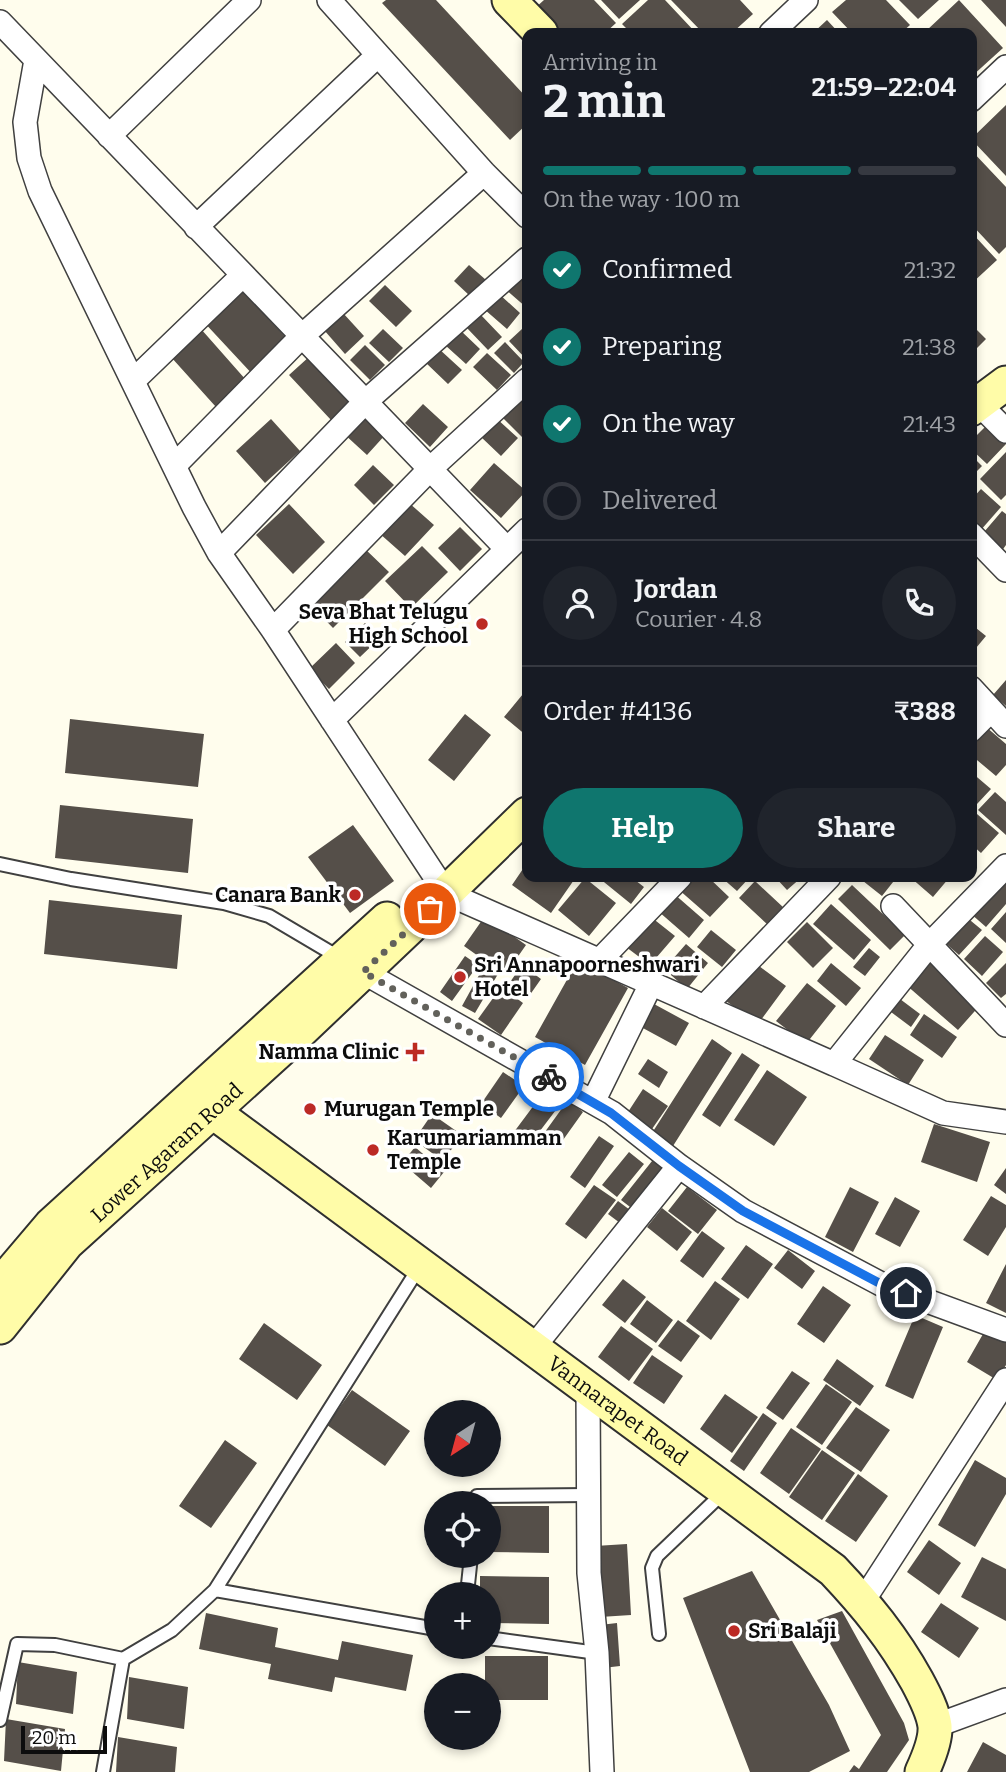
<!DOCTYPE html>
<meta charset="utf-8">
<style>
:root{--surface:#171b24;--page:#20242c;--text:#f1f3f6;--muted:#9ea1a6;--line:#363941;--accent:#0f766e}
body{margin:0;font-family:Bitter,serif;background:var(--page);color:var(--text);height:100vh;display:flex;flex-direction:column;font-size:26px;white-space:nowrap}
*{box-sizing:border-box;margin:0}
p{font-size:23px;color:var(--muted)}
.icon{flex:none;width:38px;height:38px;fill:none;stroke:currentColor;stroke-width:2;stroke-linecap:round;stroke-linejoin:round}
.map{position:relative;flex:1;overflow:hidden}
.side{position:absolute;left:522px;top:28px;width:455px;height:854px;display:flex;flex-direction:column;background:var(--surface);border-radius:14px;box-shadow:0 4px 10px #0003}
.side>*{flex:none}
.needle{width:46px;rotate:216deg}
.controls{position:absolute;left:424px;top:1400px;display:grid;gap:14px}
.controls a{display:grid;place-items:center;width:77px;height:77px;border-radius:50%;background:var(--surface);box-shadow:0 4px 10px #0003;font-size:35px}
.scale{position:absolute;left:21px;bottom:18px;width:86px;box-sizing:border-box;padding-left:7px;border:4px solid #0d0d0d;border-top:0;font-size:19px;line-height:24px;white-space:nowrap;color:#0d0d0d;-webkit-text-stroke:5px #fff;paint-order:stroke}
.pin{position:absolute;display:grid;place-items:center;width:60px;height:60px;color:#fff;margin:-30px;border:4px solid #fff;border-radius:50%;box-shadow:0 2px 7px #0007}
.courier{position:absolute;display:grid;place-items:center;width:70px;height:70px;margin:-35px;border:5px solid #1a73e8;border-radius:50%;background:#fff;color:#222;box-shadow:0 2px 9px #0007}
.headline em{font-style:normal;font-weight:700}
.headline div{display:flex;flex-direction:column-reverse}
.headline{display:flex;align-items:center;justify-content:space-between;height:119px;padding:0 21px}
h1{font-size:46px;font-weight:700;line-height:52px}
.bar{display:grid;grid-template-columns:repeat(4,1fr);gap:10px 7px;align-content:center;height:84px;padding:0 21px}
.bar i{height:9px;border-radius:5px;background:var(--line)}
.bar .active{background:var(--accent)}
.bar p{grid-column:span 4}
.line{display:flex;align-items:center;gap:18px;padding:0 21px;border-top:2px solid var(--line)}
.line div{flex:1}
.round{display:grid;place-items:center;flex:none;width:74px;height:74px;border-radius:37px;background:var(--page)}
ol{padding:0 21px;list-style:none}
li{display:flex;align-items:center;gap:21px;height:77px}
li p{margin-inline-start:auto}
li .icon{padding:7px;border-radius:50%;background:var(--accent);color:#fff;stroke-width:4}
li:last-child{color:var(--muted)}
li i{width:38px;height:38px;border:4px solid var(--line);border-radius:50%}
.action{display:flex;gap:14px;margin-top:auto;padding:14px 21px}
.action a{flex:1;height:80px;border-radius:42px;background:var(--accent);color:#fff;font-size:28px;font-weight:700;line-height:80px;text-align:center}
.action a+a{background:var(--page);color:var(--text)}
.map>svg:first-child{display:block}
.building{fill:#554f49}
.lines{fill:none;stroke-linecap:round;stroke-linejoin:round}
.lane-casing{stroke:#404040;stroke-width:16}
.street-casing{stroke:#404040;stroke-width:26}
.secondary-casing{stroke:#2f2f2f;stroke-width:37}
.lane{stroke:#fff;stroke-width:12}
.street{stroke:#fff;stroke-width:23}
.secondary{stroke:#fffca8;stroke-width:33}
.done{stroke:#62615b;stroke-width:7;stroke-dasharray:0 12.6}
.route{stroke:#1a73e8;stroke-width:9}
.poi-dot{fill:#bc2a25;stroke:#fff;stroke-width:2.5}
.labels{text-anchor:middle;stroke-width:7;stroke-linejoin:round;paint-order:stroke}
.poi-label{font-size:21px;font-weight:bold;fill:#0d0d0d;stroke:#fff;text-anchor:start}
.street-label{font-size:21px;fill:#0d0d0d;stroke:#fff}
</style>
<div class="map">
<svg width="1006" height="1772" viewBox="0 0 1006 1772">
<rect width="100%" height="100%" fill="#fffded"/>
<!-- building -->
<path class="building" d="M386,0H436L527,98V124L510,140L382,3Z
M544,0H594L616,23L605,33H557L534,9Z
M601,0H640L619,19Z
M648,0H665L696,33H631L622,24Z
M671,0H740L753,14L732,33H703Z
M846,0H886L910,25L901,33H852L832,12Z
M899,0H939L918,19Z
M959,0L1003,48L971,77V33H928L926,31Z
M981,0H1006V27Z
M827,20L839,33H813Z
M1006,105V176L971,139Z
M971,150L1006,187V247L999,254L971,224Z
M971,232L997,260L971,284Z
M469,265L486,280L471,297L454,281Z
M518,272L527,279V308L504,288Z
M237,285L291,343L255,377L201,319Z
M385,285L412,311L396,327L369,301Z
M498,293L520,313L507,329L484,309Z
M343,313L364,336L345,354L324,330Z
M480,314L502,337L488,350L466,327Z
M971,324L986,339L971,354Z
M201,329L246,380L216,407L171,357Z
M383,329L403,348L389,362L369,343Z
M459,329L480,349L466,364L445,345Z
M522,329L527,335V360L509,341Z
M505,342L524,362L514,373L494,353Z
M365,345L385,365L370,380L350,360Z
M438,348L462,370L448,384L425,362Z
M487,353L511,375L497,390L473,367Z
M310,356L352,401L331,420L289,375Z
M527,395V442L503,418Z
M423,404L448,427L430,447L405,423Z
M362,412L386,434L367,455L343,433Z
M496,418L518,438L501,456L480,436Z
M271,419L300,451L265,483L236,451Z
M988,424L1006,444L987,464L971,449V441Z
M1006,452V495L1001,500L980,479Z
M971,455L982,466L971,477Z
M494,463L526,491L501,518L470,490Z
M373,465L394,485L374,505L354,485Z
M981,489L1001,507L980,531L971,522V500Z
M408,502L434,525L405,556L379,533Z
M289,504L325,542L293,574L256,535Z
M1002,511L1006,514V545L998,556L978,539Z
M460,527L482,549L460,571L438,548Z
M422,546L448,572L411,608L385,581Z
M363,547L389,572L333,628L308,602Z
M365,623L380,638L360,657L345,642Z
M971,624L986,636L971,654Z
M336,643L355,663L329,689L309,669Z
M1006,680V706L993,695Z
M523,694L527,698V736L504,717Z
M465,714L491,735L454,781L428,760Z
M70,719L204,734L198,787L65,773Z
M985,726L1006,744V765L996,776L971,755V743Z
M971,772L991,789L977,804L971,799Z
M995,792L1006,802V835L978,810Z
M60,805L193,819L188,873L55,858Z
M977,814L999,833L981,853L971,844V820Z
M353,825L394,881L350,913L308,857Z
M527,863V877H576L551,913L512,885Z
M601,877H631L644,887L631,904L599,878Z
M689,877H708L729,897L710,917L678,889Z
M721,877H750L737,891Z
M775,877H802L787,890Z
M858,877H897L882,896Z
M910,877H947L949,878L933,897Z
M585,878L616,903L589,936L558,910Z
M1001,879L1006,883V904L986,927L970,913Z
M755,881L784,908L768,925L739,898Z
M852,885L905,935L890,950L838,899Z
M673,893L704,920L689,938L658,911Z
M49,900L182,915L177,969L44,954Z
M831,904L871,940L854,960L813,924Z
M1006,912V943L991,929Z
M485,916L526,945L505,975L464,946Z
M965,916L982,930L959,955L943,941Z
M651,917L675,936L650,965L626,947Z
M807,922L833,948L813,968L787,942Z
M711,930L736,950L722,967L697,947Z
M985,936L1003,952L982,976L964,959Z
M686,944L708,963L687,989L664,969Z
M869,948L880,957L865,976L853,967Z
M465,956L478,965L452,1001L440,992Z
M929,956L982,1003L958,1030L905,984Z
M578,960L628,988L585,1065L535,1037Z
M755,963L786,986L758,1024L726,1001Z
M831,963L861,988L846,1006L817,981Z
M1006,963V994L1001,998L986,983Z
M522,965L541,979L527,999L508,985Z
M484,966L498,974L475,1013L462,1006Z
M807,983L836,1006L806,1044L776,1021Z
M501,987L523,1003L501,1035L478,1019Z
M892,993L920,1014L911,1027L883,1006Z
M654,1004L689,1023L676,1046L641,1027Z
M924,1014L957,1037L942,1058L910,1035Z
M885,1035L924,1060L908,1085L869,1059Z
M712,1039L732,1053L673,1146L652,1133Z
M742,1053L760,1065L720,1127L702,1115Z
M648,1059L668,1072L659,1088L638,1074Z
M767,1070L807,1097L774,1146L734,1120Z
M503,1072L524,1086L501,1118L481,1104Z
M549,1085L565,1098L527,1148L511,1136Z
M643,1089L668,1106L652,1129L628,1112Z
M568,1100L583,1112L558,1147L542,1136Z
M432,1114L462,1135L443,1161L414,1140Z
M934,1124L990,1142L977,1182L921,1162Z
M599,1136L614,1146L585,1188L570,1177Z
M415,1147L444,1172L431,1188L402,1163Z
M629,1152L644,1164L617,1197L602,1185Z
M656,1156L669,1166L634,1210L621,1200Z
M1006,1168V1194L994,1185Z
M594,1185L616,1200L586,1239L565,1224Z
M687,1187L717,1210L698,1234L668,1211Z
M850,1187L879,1202L853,1252L825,1237Z
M991,1196L1006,1205V1227L988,1256L963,1240Z
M895,1197L920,1211L900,1247L875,1234Z
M618,1201L634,1213L624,1226L608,1214Z
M662,1208L692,1232L677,1251L647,1227Z
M702,1231L725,1248L703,1278L680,1261Z
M746,1245L773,1264L748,1299L721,1279Z
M788,1250L815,1271L802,1289L774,1268Z
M1006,1264V1313L986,1303Z
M623,1279L646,1297L625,1323L602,1305Z
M715,1281L740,1299L711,1340L686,1321Z
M823,1286L851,1305L824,1343L797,1324Z
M647,1300L673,1320L656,1343L630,1324Z
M915,1315L943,1327L913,1399L885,1386Z
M678,1320L700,1336L681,1362L658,1346Z
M264,1323L322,1365L297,1400L239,1359Z
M621,1326L653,1349L629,1381L598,1357Z
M987,1327L1006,1338V1365L997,1380L967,1362Z
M652,1355L683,1376L664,1404L633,1383Z
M837,1359L874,1386L860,1406L823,1380Z
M792,1371L810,1383L783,1420L766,1408Z
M826,1384L852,1402L822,1445L796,1427Z
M352,1390L410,1431L385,1466L327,1425Z
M725,1394L758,1417L732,1453L700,1429Z
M856,1407L890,1430L861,1472L826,1448Z
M763,1413L777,1423L744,1471L730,1461Z
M791,1428L821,1449L789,1494L760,1473Z
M225,1440L257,1463L211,1528L179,1506Z
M822,1450L855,1473L822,1520L789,1497Z
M975,1460L1006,1478V1494L975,1547L938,1525Z
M858,1474L888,1496L856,1542L825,1521Z
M488,1506H549V1553L488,1552Z
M929,1540L961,1563L939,1595L907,1572Z
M627,1544L631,1615L600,1617L595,1546Z
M982,1557L1006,1569V1621L961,1597Z
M752,1571L829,1705L850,1751L809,1772H750L683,1598Z
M480,1576L549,1577V1624L488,1623V1594H480Z
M941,1603L979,1628L959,1658L921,1632Z
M842,1611L904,1723L909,1740L887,1772H849L854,1765L859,1769L881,1735L817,1620Z
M206,1613L278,1628L275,1647L338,1660L342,1641L413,1655L406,1691L335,1677L332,1692L268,1679L271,1664L199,1649Z
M617,1623L620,1666L603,1668L600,1625Z
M485,1656H548V1700H488V1685H485Z
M18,1662L77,1672L73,1714L16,1704Z
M129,1677L188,1687L184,1729L127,1719Z
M6,1719L65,1729L61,1771L4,1761Z
M118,1737L177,1747L175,1772H116Z
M983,1742L1006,1755V1772H967Z"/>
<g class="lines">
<!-- lane casing -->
<g class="lane-casing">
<path id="lane" d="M0,864L71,879L224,903L269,916L340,958
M477,1503V1496L589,1495
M215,1590L436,1629
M467,1594L471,1556
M659,1634L652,1568L657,1556L725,1491
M488,1638L597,1653
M0,1720L17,1644L55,1645L123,1659L172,1630L215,1590L420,1266
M103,1772L123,1659"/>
</g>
<!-- street casing -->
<g class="street-casing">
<path id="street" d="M329,0L484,173L527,216
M0,22L507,549
M771,33L806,0
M36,60L25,122L29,158L40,191L194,507L219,553L273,630L446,893L834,1064
M971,100L1006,67
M109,136L249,0
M196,227L378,55
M133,381L243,275
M979,404L1006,431
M174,466L302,336L484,173
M971,534L1006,570
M219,553L365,402L527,259
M273,630L430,469L527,380
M971,688L1006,726
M332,720L527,530
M971,730L991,710
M1006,866L929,945L834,1064L943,1113L1006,1122
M893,906L1006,1025
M599,961L680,877
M363,972L612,1113L679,1166L743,1211L881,1284L1006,1330
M704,1007L829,877
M593,1102L651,984
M532,1349L679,1166
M588,1390L589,1573L597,1653L602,1772
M863,1601L1006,1380
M935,1726L1006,1700"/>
</g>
<!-- secondary casing -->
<g class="secondary-casing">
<g id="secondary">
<path d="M509,0L541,33"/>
<path d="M971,409L1006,383"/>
<path id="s1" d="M193,1097L833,1570C867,1606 893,1638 917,1681C924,1694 933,1711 935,1726C936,1740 928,1759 922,1772"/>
<path d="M0,1285L51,1225L387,919"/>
<path id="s2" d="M0,1327L67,1243L289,1042L446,893L527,814"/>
</g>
</g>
<!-- lane -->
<use href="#lane" class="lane"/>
<!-- street -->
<use href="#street" class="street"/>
<!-- secondary -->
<use href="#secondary" class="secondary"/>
</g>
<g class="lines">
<!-- done -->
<path class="done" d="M430,909L363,972L549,1077"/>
<!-- route -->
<path class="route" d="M549,1077L611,1113L679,1166L743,1211L881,1284L906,1293"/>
</g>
<!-- markers -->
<g class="poi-dot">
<circle cx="482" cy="624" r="7"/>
<circle cx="355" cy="895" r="7"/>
<circle cx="460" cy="977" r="7"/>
<path d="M411.5 1041.5h7v7h7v7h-7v7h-7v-7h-7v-7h7z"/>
<circle cx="310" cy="1109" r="7"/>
<circle cx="373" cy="1150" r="7"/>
<circle cx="734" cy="1631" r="7"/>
</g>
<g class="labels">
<!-- poi labels -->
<g class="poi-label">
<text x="468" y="619" text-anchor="end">Seva Bhat Telugu<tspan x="468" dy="24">High School</tspan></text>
<text x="341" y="902" text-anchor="end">Canara Bank</text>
<text x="474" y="972">Sri Annapoorneshwari<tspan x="474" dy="24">Hotel</tspan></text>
<text x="399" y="1059" text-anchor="end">Namma Clinic</text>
<text x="324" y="1116">Murugan Temple</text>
<text x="387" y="1145">Karumariamman<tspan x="387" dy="24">Temple</tspan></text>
<text x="748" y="1638">Sri Balaji</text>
</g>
<!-- street labels -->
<g class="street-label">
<text dy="7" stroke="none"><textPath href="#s2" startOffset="242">Lower Agaram Road</textPath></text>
<text dy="7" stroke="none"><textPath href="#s1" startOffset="528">Vannarapet Road</textPath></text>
</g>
</g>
</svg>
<div class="controls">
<a><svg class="needle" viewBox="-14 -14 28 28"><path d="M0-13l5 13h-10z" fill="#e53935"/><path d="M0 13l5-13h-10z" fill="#9ea1a6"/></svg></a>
<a><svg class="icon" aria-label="locate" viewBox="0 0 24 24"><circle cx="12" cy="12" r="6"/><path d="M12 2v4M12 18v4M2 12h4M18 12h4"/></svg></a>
<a>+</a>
<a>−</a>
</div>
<div class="scale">20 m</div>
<div class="pin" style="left:430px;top:909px;background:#ea580c"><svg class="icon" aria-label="bag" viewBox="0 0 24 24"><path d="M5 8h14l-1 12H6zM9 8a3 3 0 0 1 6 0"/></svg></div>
<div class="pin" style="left:906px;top:1293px;background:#1f2937"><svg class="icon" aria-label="home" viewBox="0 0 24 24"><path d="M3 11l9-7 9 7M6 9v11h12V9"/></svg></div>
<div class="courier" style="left:549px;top:1077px"><svg class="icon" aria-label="bike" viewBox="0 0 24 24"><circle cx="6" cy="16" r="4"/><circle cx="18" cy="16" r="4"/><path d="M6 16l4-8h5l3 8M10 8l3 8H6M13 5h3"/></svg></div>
<section class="side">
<div class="headline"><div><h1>2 min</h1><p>Arriving in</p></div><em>21:59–22:04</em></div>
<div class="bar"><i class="active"></i><i class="active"></i><i class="active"></i><i></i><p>On the way · 100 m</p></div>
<ol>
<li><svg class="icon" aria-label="check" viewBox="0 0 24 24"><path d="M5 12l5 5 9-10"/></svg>Confirmed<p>21:32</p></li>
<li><svg class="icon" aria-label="check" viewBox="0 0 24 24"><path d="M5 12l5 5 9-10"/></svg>Preparing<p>21:38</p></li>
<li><svg class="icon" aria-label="check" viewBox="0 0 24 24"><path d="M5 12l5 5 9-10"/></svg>On the way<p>21:43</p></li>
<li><i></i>Delivered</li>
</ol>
<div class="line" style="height:126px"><a class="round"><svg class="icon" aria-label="person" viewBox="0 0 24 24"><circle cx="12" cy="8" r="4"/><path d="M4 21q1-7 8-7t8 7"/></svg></a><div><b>Jordan</b><p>Courier · 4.8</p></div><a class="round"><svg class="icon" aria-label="phone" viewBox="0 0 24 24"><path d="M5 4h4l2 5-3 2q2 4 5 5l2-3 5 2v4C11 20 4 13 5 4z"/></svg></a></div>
<div class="line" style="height:91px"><div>Order #4136</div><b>₹388</b></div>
<div class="action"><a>Help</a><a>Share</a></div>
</section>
</div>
